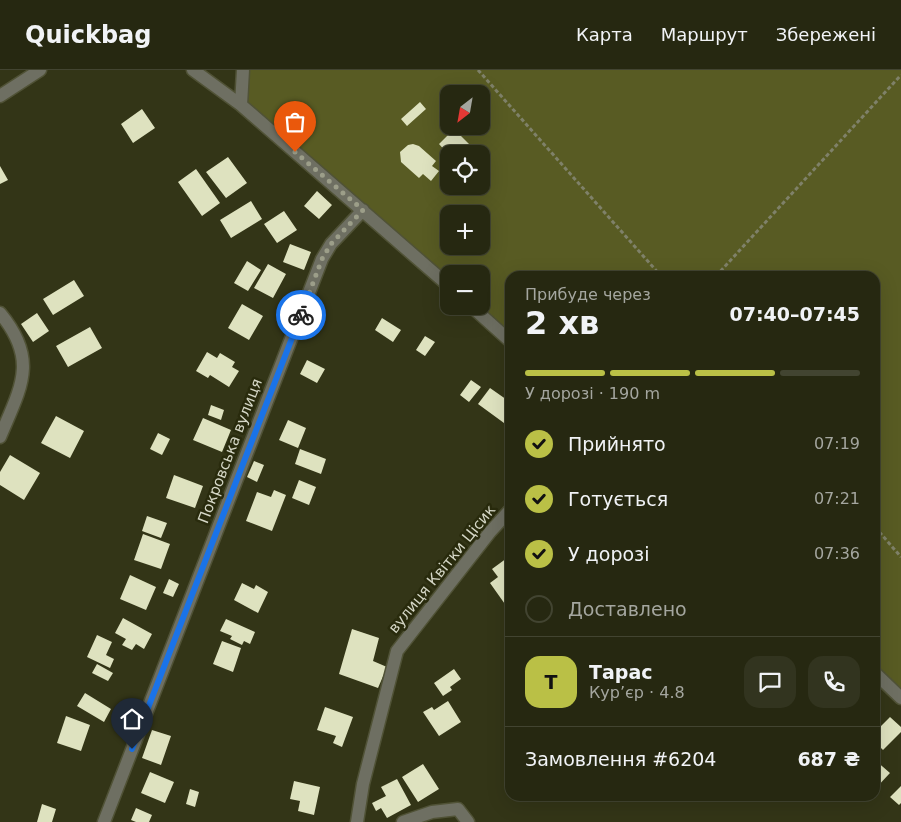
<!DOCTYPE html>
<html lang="uk">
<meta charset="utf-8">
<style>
:root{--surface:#262811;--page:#32341f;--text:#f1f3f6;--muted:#a4a69f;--line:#424431;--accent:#bac046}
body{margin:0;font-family:"DejaVu Sans",sans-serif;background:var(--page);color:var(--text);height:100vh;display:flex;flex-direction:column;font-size:19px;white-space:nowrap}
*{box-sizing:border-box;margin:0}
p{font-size:16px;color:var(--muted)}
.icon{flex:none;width:28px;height:28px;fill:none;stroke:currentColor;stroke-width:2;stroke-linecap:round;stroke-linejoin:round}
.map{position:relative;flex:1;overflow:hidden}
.sheet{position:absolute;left:505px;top:201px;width:375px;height:530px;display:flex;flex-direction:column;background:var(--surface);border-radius:15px;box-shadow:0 5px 20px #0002,0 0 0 1px var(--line)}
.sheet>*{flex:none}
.needle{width:32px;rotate:211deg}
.controls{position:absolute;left:440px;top:15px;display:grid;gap:10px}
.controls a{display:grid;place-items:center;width:50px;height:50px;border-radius:10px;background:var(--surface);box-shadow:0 5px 20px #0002,0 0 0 1px var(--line);font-size:25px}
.pin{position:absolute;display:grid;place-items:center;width:42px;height:42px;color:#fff;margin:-51px -21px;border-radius:50% 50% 50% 0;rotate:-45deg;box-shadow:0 0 5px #0007}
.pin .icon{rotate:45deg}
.courier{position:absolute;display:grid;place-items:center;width:50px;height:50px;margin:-25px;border:4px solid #1a73e8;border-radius:50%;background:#fff;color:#222;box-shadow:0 1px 6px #0007}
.overview em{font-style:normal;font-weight:800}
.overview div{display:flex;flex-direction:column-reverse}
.overview{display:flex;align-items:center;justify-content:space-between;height:85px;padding:0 20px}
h1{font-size:32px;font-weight:800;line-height:38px}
.bar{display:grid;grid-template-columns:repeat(4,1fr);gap:8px 5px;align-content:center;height:60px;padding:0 20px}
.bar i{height:6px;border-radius:4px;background:var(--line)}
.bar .selected{background:var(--accent)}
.bar p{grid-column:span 4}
.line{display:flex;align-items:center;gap:12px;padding:0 20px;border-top:1px solid var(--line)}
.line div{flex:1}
.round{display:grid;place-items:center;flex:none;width:52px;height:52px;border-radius:15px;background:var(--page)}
ol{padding:0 20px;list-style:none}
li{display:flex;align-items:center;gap:15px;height:55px}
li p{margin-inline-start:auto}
li .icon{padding:5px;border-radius:50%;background:var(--accent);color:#111;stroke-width:4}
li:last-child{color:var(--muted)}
li i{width:28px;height:28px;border:2px solid var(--line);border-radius:50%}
header{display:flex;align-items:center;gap:30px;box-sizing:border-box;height:70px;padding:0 25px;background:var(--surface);border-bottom:1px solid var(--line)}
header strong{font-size:24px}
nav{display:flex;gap:28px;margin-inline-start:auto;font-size:18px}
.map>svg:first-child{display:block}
.green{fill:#585b23;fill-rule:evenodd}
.building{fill:#dee2bf}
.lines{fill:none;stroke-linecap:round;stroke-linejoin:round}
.minor-casing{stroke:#505236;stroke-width:15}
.path{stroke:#7f8169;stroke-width:3;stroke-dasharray:4 2.5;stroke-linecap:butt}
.minor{stroke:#6e6f62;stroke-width:12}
.done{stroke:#9c9e89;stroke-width:5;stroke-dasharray:0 9}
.route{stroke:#1a73e8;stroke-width:6}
.labels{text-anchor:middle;stroke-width:5;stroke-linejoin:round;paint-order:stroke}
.street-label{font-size:15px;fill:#d5d7c6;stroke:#292b0d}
</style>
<header>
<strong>Quickbag</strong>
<nav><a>Карта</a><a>Маршрут</a><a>Збережені</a></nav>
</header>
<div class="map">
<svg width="901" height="752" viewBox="0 0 901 752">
<rect width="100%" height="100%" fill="#333517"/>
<!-- green -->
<path class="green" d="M243,0H901V628L875,603V206H510V271L471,236H481V204H449V216L241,35ZM449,24H481V56H449ZM449,84H481V116H449ZM449,144H481V176H449Z"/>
<!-- building -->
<path class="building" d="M420,32L426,39L407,56L401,49Z
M142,39L155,58L133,73L121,54Z
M454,59L473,78L467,84H448L439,74Z
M413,74L419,76L436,91L432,96L439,101L431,111L423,104L419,108L401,92L400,82L408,75Z
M228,87L247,113L226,128L206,102Z
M0,96L8,110L0,114Z
M196,99L220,133L202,146L178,112Z
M317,121L332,135L319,149L304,136Z
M251,131L262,149L231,168L220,150Z
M284,141L297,160L277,173L264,154Z
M290,174L311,182L304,200L283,192Z
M247,191L261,200L248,221L234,213Z
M268,194L286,204L273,228L254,218Z
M74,210L84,226L53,245L43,229Z
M242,234L263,246L249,270L228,258Z
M37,243L49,261L33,272L21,254Z
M382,248L401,260L393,272L375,260Z
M90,257L102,278L68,297L56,276Z
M425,266L435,272L425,286L416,280Z
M207,282L217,288L220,283L235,292L232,297L239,301L229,317L210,305L208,308L196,301Z
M307,290L325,299L317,313L300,304Z
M471,310L481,317L469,332L460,325Z
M490,318L510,332V344L504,353L478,334Z
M211,335L224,340L221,350L208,345Z
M56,346L84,361L70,388L41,373Z
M203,348L231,360L222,382L193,370Z
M288,350L306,358L298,378L279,370Z
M158,363L170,369L162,385L150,379Z
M300,379L326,389L321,404L295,394Z
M10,385L40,403L24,430L0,415V402Z
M254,391L264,395L257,412L247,407Z
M174,405L203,416L195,438L166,428Z
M299,410L316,417L309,435L292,428Z
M274,420L286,425L272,461L246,451L257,422L271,427Z
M147,446L167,453L161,468L142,461Z
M143,464L170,474L161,499L134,490Z
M507,488L510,492V535L507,537L490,513L498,507L492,499Z
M130,505L156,517L146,540L120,529Z
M169,509L179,514L173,527L163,523Z
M242,513L254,519L256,515L268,522L258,543L234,530Z
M123,548L152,564L144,579L136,574L132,580L122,575L126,569L115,563Z
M226,549L255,562L250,574L244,571L242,575L230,569L232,566L220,561Z
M352,559L379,568L373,591L387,597L378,618L339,604Z
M97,565L112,572L106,585L114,589L110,598L87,587Z
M222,571L241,578L233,602L213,594Z
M97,594L113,603L108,611L92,603Z
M454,599L461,609L450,617L452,620L443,626L434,613Z
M85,623L111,639L104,652L77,636Z
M448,631L461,652L439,666L423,642L432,637L434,640Z
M325,637L353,647L342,677L333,673L336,666L317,660Z
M66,646L90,655L81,681L57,673Z
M890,647L901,657V662L883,680L875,672V662Z
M152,660L171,666L161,695L142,688Z
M875,690L890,703L875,719Z
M423,694L439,719L418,732L402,707Z
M150,702L174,712L165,733L141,723Z
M397,709L411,735L387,748L381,738L376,741L372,733L386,726L381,717Z
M294,711L320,717L314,745L298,741L300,731L290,729Z
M901,716V733L899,735L890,727Z
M190,719L199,722L195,737L186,734Z
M42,734L56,739L52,752H37Z
M136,738L152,745L149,752H136L131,750Z"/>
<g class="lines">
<!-- minor casing -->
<g class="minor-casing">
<path id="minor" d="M193,0L241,35L449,216
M0,26L40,0
M241,35L243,0
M471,236L510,271
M0,243C39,290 21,317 0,367
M875,603L901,628
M104,752L322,189L331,174L363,140
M357,752L363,714L397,581L490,462L510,440
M403,752L432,742L458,739L468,752"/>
</g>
<!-- path -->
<path class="path" d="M478,0L661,206
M716,206L901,5
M875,457L901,487"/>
<!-- minor -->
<use href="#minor" class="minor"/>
</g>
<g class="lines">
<!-- done -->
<path class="done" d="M295,82L363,140L331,174L322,189L301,245"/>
<!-- route -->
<path class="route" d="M132,679L301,245"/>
</g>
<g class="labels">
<!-- street labels -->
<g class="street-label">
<text transform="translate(230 381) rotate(-69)" y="5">Покровська вулиця</text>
<text transform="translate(442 499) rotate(-51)" y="5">вулиця Квітки Цісик</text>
</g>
</g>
</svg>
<div class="controls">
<a><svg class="needle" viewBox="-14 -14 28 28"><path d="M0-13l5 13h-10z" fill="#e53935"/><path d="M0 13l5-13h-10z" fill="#a4a69f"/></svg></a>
<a><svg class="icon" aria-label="locate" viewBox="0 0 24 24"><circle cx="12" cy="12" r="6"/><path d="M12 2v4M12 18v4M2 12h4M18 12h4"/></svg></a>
<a>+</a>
<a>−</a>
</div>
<div class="pin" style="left:295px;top:82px;background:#ea580c"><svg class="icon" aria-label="bag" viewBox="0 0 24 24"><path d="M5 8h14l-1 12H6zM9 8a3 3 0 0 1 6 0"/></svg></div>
<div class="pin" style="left:132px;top:679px;background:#1f2937"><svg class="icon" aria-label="home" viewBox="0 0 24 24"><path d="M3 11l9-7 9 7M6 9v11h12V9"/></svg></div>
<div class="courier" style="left:301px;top:245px"><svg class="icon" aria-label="bike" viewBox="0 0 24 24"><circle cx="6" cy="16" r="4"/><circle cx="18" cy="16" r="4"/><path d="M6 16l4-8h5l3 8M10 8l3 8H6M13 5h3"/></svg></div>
<section class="sheet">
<div class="overview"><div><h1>2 хв</h1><p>Прибуде через</p></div><em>07:40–07:45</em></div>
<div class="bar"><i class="selected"></i><i class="selected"></i><i class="selected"></i><i></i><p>У дорозі · 190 m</p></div>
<ol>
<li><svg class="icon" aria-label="check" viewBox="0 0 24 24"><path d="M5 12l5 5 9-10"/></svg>Прийнято<p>07:19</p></li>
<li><svg class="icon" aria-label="check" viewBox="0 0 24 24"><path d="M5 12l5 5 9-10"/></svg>Готується<p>07:21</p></li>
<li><svg class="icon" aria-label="check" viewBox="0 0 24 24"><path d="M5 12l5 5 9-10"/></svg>У дорозі<p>07:36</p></li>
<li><i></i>Доставлено</li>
</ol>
<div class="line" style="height:90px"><b class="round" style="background:var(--accent);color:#111">Т</b><div><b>Тарас</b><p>Кур’єр · 4.8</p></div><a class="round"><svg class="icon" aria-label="chat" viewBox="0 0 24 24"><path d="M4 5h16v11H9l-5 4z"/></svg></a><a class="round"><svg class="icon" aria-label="phone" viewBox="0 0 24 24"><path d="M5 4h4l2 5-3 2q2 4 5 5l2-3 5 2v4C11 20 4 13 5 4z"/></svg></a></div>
<div class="line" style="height:65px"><div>Замовлення #6204</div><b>687 ₴</b></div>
</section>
</div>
